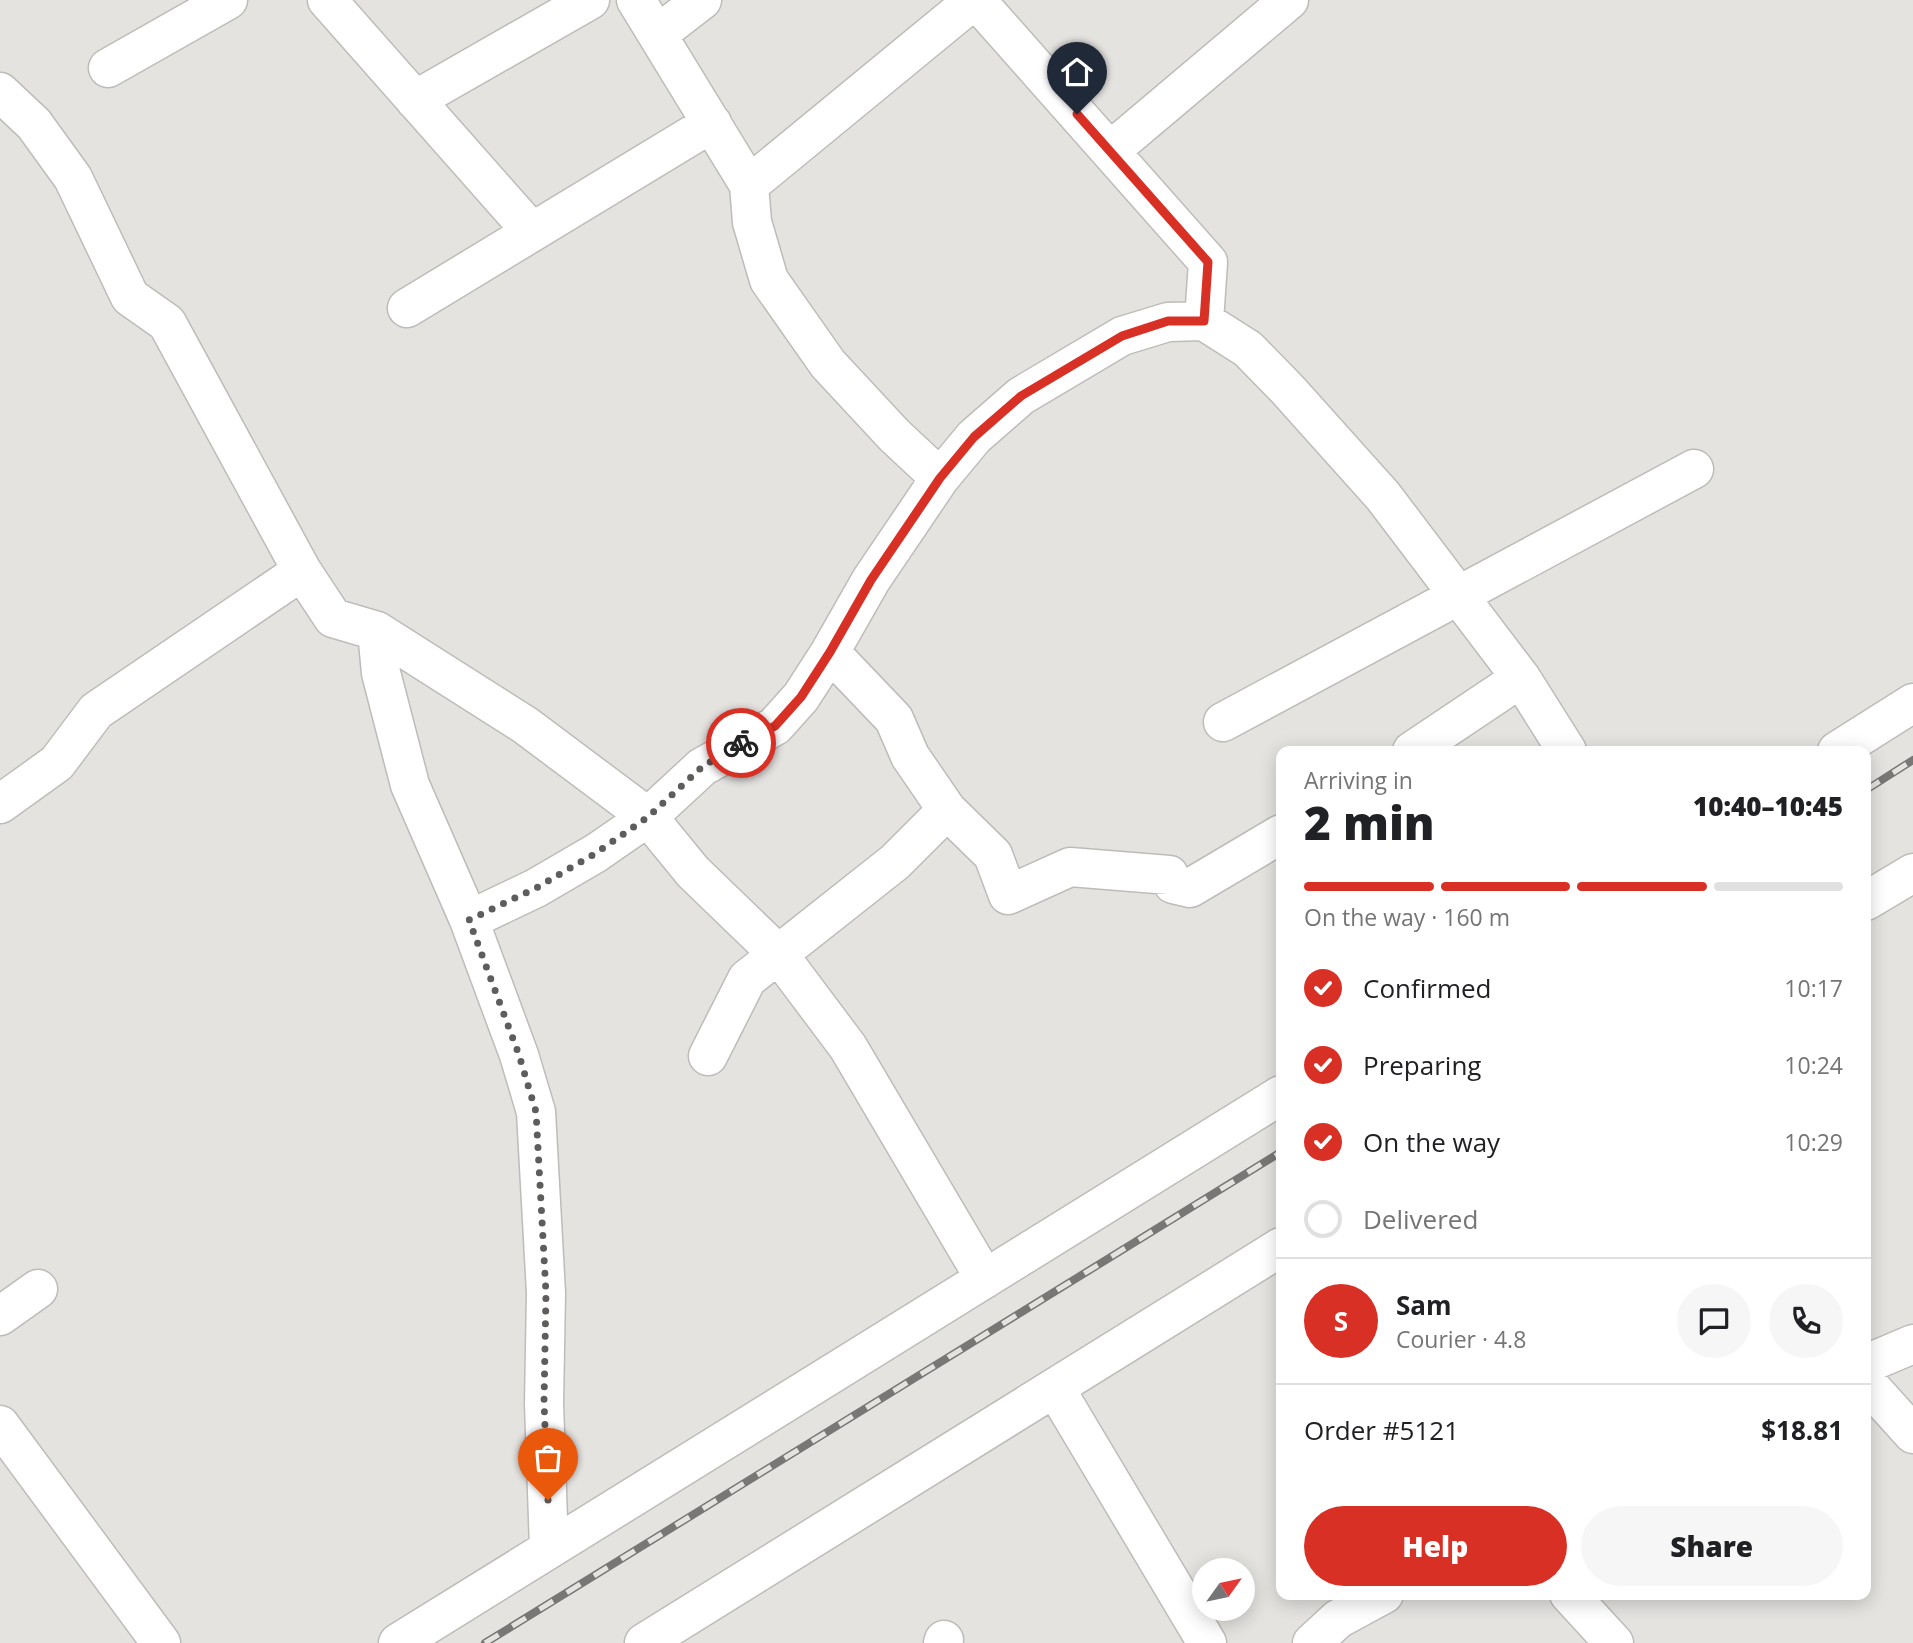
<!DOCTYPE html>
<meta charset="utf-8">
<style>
:root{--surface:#fff;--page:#f6f6f6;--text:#202124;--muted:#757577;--line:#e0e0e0;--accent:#d93025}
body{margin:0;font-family:"Open Sans",sans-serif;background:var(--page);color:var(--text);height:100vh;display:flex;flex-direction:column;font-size:26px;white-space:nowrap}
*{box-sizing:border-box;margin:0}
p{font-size:23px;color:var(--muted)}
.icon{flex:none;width:38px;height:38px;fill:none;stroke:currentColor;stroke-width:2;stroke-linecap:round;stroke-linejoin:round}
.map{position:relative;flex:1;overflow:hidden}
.sheet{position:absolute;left:1276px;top:746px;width:595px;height:854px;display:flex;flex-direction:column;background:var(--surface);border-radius:14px;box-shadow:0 4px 18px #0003}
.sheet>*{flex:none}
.needle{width:46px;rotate:57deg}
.fabs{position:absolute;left:1192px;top:1558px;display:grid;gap:14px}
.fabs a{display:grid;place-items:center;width:63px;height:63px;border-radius:50%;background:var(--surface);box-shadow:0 4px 18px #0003;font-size:35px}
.pin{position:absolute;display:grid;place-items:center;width:60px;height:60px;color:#fff;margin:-72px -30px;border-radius:50% 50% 50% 0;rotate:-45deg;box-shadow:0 0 7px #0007}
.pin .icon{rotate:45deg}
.courier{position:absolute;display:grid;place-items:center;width:70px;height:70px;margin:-35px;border:5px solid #d93025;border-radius:50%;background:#fff;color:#222;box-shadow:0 2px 9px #0007}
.summary em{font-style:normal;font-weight:800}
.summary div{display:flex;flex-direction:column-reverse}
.summary{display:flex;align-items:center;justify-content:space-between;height:119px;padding:0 28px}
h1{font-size:46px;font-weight:800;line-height:52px}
.bar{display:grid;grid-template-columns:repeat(4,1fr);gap:10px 7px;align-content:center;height:84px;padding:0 28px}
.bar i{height:9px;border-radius:5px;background:var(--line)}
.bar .on{background:var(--accent)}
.bar p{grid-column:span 4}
.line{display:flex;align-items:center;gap:18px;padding:0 28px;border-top:2px solid var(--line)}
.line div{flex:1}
.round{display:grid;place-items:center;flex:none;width:74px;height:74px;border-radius:37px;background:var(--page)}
ol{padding:0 28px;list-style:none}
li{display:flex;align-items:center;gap:21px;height:77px}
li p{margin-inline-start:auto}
li .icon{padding:7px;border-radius:50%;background:var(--accent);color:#fff;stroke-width:4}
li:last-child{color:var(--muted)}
li i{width:38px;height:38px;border:4px solid var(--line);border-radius:50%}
.button{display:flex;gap:14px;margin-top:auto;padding:14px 28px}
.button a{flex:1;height:80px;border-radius:42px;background:var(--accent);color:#fff;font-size:28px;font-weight:800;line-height:80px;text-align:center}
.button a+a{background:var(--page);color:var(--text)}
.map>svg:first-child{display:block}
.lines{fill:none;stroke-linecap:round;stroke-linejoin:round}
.street-casing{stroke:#bebcb9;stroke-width:41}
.street{stroke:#fff;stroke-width:38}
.rail-casing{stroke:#787775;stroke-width:8}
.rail{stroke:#e5e3e0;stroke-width:5;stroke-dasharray:16;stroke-linecap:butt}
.done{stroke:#5e5d5b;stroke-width:7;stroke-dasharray:0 12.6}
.route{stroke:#d93025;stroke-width:9}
</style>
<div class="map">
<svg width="1913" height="1643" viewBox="0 0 1913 1643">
<rect width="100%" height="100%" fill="#e5e3e0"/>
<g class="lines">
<!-- street casing -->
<g class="street-casing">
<path id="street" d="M327,0L532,232
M636,0L749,185L752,222L769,280L828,364L894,435L940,478
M976,0L1208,262L1204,321
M658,34L702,0
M108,68L228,0
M0,92L34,124L73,178L130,297L167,323L302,571L333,618L377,631L525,725L648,817L693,872L779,955L848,1047L985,1279
M415,100L590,0
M1110,151L1289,0
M749,185L974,0
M407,308L712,123
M377,631L381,673L410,785L469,920L519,1055L536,1112L546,1293L544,1403L549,1549
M830,652L894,719L910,756L947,810L993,855L1008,895L1070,867L1169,875L1173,884L1190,888L1281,834
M1223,722L1694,469
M1412,751L1521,678
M1837,751L1913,703
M0,804L57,763L96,711L302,571
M1866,901L1913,873
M469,920L536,888L596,853L648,817L702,767L775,726L801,697L830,652L871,580L940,478L974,437L1021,396L1122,336L1168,322L1204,321L1248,349L1288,390L1383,496L1521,678L1567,751
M708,1056L747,979L895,862L947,810
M0,1316L38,1289
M1866,1364L1913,1344
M1866,1382L1913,1434
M1055,1388L1207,1643
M0,1425L161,1643
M1569,1594L1614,1643
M398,1643L1281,1095
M644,1643L1281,1247
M943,1643L944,1640
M1312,1643L1338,1619L1384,1594"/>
</g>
<!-- street -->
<use href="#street" class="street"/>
<!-- rail casing -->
<g class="rail-casing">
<path id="rail" d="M1866,790L1913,760
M485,1643L1281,1152"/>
</g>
<!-- rail -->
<use href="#rail" class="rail"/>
</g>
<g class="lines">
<!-- done -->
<path class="done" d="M548,1500L544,1402L546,1293L536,1112L519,1055L469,920L536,888L596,853L648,817L702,767L741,743"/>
<!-- route -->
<path class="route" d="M741,743L775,726L801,697L830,652L871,580L940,478L974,437L1021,396L1122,336L1168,321H1204L1208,262L1077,114"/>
</g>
</svg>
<div class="fabs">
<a><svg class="needle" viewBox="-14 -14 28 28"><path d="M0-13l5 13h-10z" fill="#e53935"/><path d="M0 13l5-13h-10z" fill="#757577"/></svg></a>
</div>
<div class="pin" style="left:548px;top:1500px;background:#ea580c"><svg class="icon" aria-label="bag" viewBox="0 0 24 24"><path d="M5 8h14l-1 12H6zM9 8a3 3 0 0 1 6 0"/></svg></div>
<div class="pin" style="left:1077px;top:114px;background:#1f2937"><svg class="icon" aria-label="home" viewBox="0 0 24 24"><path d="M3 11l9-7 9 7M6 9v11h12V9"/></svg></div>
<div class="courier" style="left:741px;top:743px"><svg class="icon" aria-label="bike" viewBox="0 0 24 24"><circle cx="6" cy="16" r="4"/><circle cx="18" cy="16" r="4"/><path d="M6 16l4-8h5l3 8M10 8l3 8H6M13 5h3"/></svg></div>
<section class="sheet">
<div class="summary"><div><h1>2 min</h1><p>Arriving in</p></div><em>10:40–10:45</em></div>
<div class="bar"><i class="on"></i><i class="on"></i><i class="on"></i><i></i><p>On the way · 160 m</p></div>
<ol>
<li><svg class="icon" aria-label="check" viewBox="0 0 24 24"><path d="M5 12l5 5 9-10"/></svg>Confirmed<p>10:17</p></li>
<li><svg class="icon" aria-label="check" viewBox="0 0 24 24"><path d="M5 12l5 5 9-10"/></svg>Preparing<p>10:24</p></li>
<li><svg class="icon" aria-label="check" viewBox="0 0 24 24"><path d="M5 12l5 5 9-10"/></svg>On the way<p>10:29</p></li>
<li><i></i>Delivered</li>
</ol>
<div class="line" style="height:126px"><b class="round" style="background:var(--accent);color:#fff">S</b><div><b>Sam</b><p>Courier · 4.8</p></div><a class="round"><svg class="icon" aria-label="chat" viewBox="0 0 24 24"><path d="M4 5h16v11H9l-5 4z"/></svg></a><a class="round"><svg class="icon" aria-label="phone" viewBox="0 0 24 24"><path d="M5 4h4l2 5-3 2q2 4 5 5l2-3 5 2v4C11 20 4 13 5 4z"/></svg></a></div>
<div class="line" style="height:91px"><div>Order #5121</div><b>$18.81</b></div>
<div class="button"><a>Help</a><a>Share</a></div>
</section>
</div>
